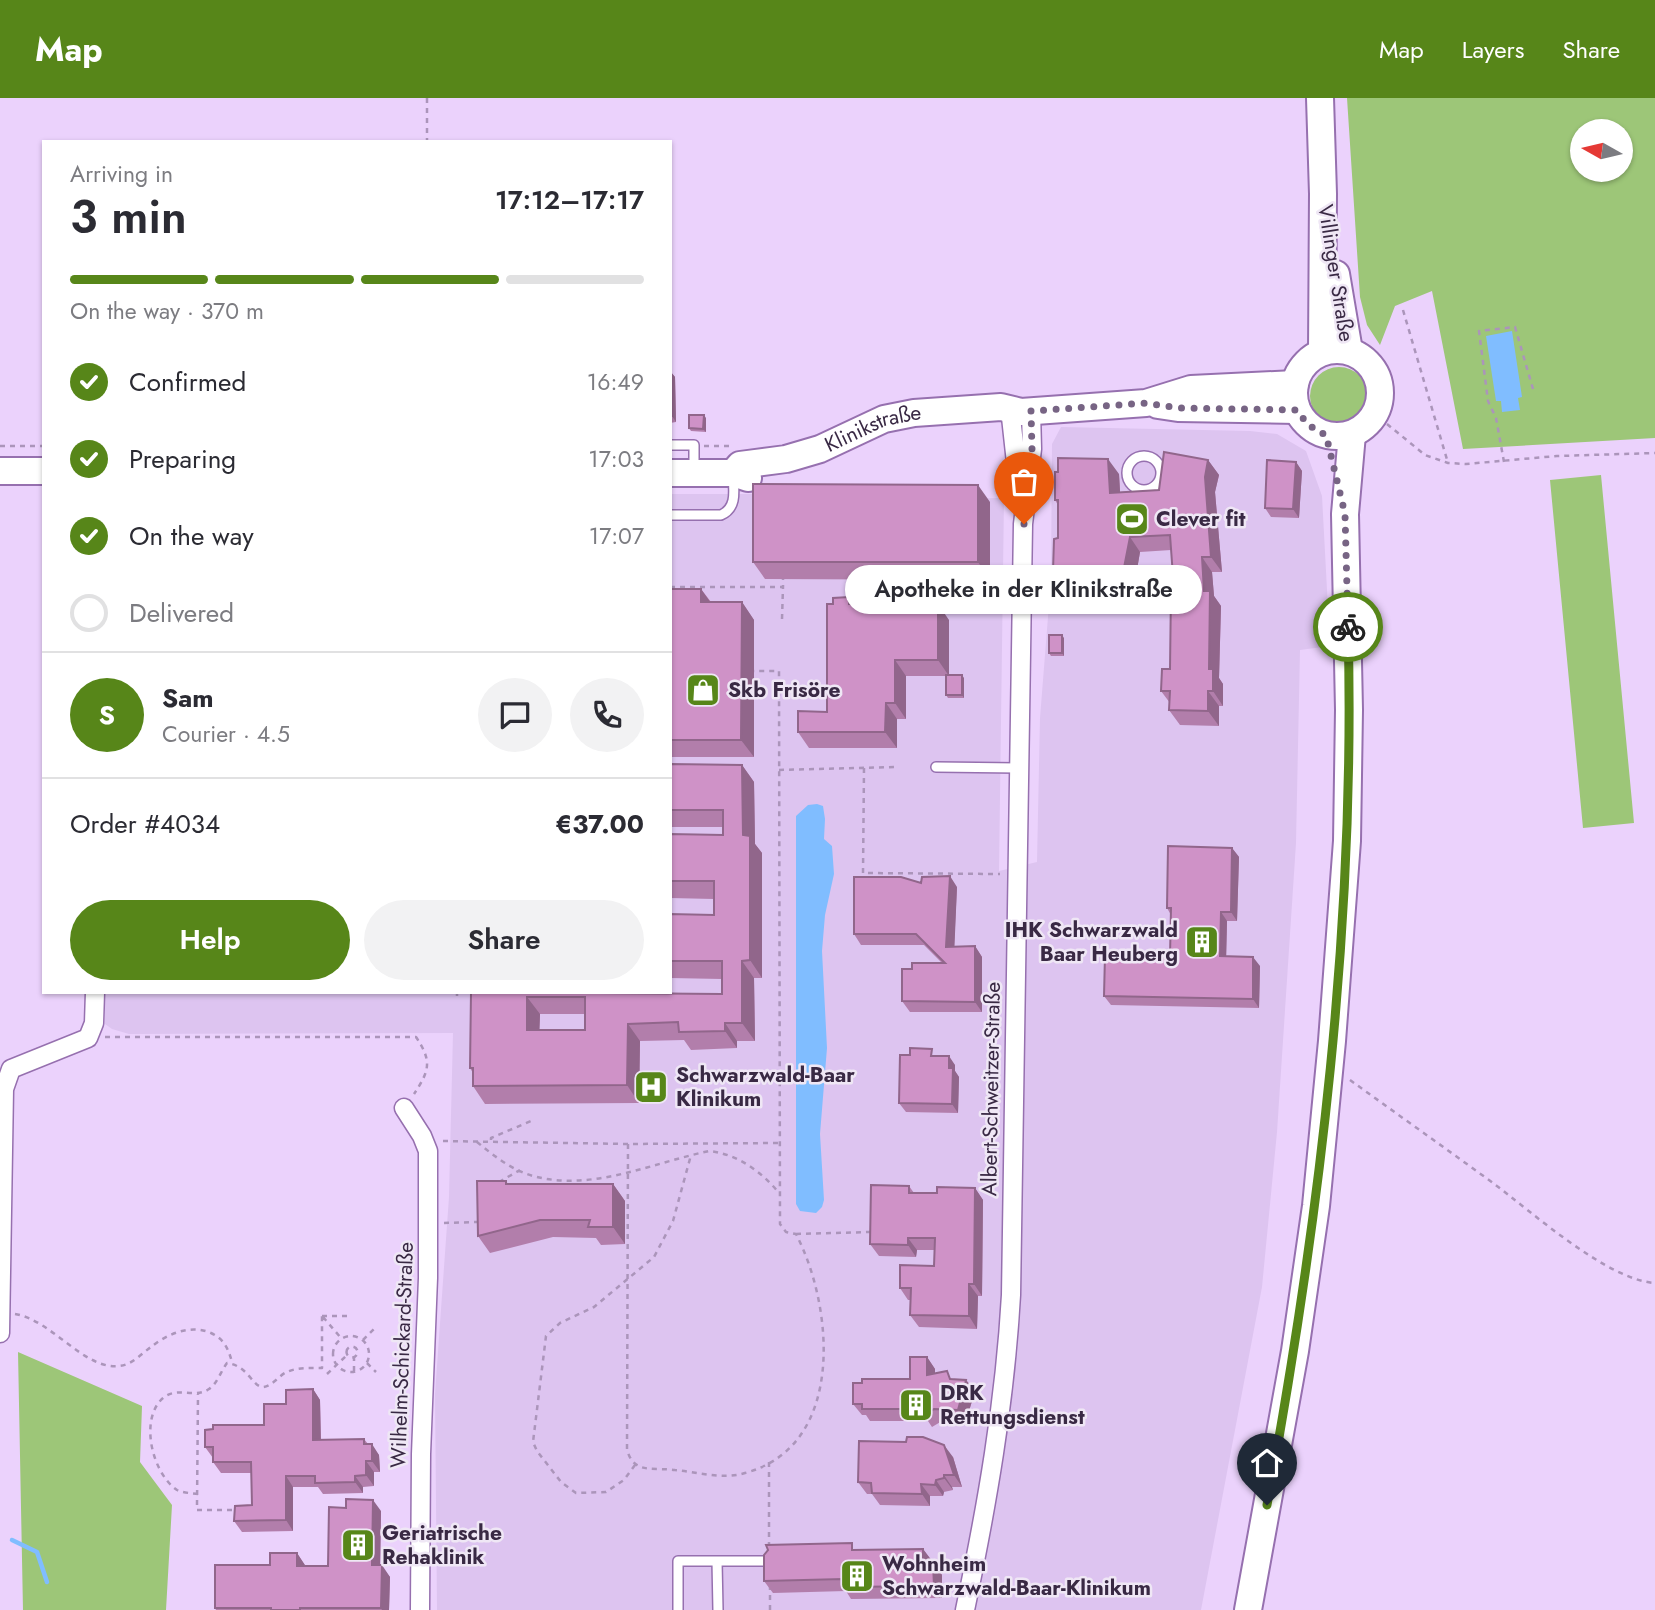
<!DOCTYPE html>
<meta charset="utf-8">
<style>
:root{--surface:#fff;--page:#f2f2f3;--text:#2b2b33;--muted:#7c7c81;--line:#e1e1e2;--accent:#578619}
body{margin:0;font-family:Jost,sans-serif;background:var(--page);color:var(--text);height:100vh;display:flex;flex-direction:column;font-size:26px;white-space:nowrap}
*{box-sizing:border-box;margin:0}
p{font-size:23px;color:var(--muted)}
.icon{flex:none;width:38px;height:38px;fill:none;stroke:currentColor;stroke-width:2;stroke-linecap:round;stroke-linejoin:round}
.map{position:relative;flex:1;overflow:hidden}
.drawer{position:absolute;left:42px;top:42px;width:630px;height:854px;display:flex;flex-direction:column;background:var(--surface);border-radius:0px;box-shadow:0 2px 5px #0004}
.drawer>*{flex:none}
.needle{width:46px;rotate:278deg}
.fabs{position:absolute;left:1570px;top:21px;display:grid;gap:14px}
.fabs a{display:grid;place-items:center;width:63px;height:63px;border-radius:50%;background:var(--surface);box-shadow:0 2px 5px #0004;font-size:35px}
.pin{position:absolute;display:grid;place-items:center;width:60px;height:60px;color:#fff;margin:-72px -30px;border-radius:50% 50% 50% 0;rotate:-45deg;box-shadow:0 0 7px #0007}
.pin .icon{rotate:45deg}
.courier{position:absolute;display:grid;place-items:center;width:70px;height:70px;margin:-35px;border:5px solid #578619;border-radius:50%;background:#fff;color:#222;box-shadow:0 2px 9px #0007}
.bubble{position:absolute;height:49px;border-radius:24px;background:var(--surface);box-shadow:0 2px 5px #0004;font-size:23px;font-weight:600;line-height:49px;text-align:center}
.summary em{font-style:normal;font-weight:600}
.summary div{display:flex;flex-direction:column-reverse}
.summary{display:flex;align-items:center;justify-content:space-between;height:119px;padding:0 28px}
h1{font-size:46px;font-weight:600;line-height:52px}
.bar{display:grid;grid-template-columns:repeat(4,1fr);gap:10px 7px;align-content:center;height:84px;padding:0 28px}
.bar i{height:9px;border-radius:5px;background:var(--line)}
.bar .active{background:var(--accent)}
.bar p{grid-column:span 4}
.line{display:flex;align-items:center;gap:18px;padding:0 28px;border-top:2px solid var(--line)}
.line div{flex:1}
.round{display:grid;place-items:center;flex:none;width:74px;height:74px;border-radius:37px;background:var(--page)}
ol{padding:0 28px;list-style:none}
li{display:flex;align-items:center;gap:21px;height:77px}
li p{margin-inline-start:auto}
li .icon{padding:7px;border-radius:50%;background:var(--accent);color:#fff;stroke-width:4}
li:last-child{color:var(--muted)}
li i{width:38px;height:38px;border:4px solid var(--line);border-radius:50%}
.cta{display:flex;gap:14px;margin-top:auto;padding:14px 28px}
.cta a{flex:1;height:80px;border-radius:42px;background:var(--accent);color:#fff;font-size:28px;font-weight:600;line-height:80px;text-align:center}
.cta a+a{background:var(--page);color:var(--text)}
header{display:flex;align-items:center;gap:42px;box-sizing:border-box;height:98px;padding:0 35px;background:var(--accent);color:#fff}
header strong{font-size:33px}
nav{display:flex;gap:38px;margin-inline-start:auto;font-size:24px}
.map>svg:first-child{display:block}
.built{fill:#ddc4f0}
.green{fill:#9dc678;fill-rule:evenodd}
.water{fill:#80bdff}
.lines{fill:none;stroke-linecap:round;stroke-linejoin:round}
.stream{stroke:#80bdff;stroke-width:4.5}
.lane-casing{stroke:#9670af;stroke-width:12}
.street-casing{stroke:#9670af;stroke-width:21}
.secondary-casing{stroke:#9670af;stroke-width:30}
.path{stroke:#ab95ba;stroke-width:2.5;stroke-dasharray:5 5;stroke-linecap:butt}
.lane{stroke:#fff;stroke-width:9}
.street{stroke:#fff;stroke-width:18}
.secondary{stroke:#fff;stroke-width:26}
.wall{fill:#b27eab;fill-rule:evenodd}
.shaded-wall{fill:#91668b}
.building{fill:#cf92c7;stroke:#91668b;stroke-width:2;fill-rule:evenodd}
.done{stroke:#776484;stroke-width:7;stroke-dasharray:0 12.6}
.route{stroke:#578619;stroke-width:9}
.labels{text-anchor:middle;stroke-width:5;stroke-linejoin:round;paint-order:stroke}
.street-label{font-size:21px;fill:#392944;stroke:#efe7f5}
.poi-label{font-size:21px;font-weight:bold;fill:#392944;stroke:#efe7f5;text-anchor:start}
</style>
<header>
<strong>Map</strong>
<nav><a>Map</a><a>Layers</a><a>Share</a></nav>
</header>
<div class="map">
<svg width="1655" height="1512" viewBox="0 0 1655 1512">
<rect width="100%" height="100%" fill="#ebd2fc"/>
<!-- built -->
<path class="built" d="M1061,329L1250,333L1277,336L1306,353L1322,398L1330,548L1300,552L1296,745L1277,1034L1262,1189L1201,1512H437L435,1296L449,1099L453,935L129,936L112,931L105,926V894H670V396H765L766,403L1004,400L999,773L1037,764L1040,620L1051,481L1052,346Z"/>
<!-- green -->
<path class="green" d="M1347,0H1655V340L1463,351L1432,193L1395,208L1380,247L1367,227L1360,199ZM1582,33H1620V72H1582Z
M1310 298a29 29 0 1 1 58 0a29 29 0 1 1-58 0Z
M1601,377L1634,725L1583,730L1550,382Z
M18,1254L142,1308L140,1364L172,1407L166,1512H23Z"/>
<!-- water -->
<path class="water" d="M1512,233L1522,299L1518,300L1520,312L1502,314L1501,303H1496L1486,238Z
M817,706L823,708L825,721L824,741L832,748L834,776L825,817L822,853L827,950L820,1036L824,1102L822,1109L816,1115L800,1113L796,1106V718L808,707Z"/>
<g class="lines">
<!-- stream -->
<path class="stream" d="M12,1442L37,1454L47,1484"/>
<!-- lane casing -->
<g class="lane-casing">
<path id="lane" d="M670,347H694V371
M1127 375a17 17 0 1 1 34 0a17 17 0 1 1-34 0Z
M670,417H721C737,410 734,393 733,378
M936,669L1019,670
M717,1463L718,1512
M678,1512V1463H769"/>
</g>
<!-- street casing -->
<g class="street-casing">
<path id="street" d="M1011,319L1020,401
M404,1010L422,1038L428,1053V1180L421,1356L420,1512
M0,1235L4,991L11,971L88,940L94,925L95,894
M965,1512C987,1407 1005,1304 1011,1197L1023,426L1032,351L1031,313"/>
</g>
<!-- secondary casing -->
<g class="secondary-casing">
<g id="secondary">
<path d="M1320,0L1323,96L1322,254"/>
<path d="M1336,176L1349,253"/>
<circle cx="1337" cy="295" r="43"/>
<path d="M1158,307L1178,310L1297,312"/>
<path d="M0,373H44"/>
<path d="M670,375H733L748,380"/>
<path id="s1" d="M733,375L740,367L786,361L820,351L884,321L914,315L1001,309L1021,314L1146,305L1191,291L1295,286"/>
<path d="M1248,1512L1295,1253L1316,1108L1332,943L1347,743L1349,612L1345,416L1352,336"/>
</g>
</g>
<!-- path -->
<path class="path" d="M427,0V44
M1403,212L1448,365
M1387,326L1425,357L1448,365L1466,366L1557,358L1655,355
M0,348H44
M704,348H733
M1504,364L1496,320L1488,303L1479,233L1515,229L1533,291
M670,489H783V479
M782,521L783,489
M864,670L863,775L1000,776
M779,672L898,669
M457,898V894
M105,939H416C432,963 430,972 414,996
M1350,982C1397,1016 1445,1050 1493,1085C1532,1114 1607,1182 1655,1185
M491,1042V1040L531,1023
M443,1043L628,1046L778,1045
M477,1044C494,1058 512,1072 533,1078C592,1094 652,1065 709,1053C737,1056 761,1073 779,1095
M628,1046L627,1351C633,1377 654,1369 675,1372C698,1374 722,1382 745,1375C846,1348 834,1209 796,1136L786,1134L780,1126L779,573H754
M499,1084L520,1072
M444,1125L478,1124
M796,1136L870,1134
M15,1216C52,1222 84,1272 119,1268C132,1267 141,1256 151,1249C167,1236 190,1226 211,1235C224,1241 228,1250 232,1264
M322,1218H351
M323,1219L341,1240
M333 1256a18 18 0 1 1 36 0a18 18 0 1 1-36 0Z
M363,1242L377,1228
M346.5 1254a5.5 5.5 0 1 1 11 0a5.5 5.5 0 1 1-11 0Z
M367,1265L376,1274
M354,1273V1259
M327,1276L347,1257
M635,1367L624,1382L606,1394L576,1395L561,1384L537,1353L533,1344L546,1238L560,1225L594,1209L654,1159L673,1123L691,1057
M198,1396C192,1395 182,1395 177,1392C152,1375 139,1321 163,1300C177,1288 195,1301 209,1291C217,1286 221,1273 227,1265C249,1268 252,1289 263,1289C273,1288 279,1277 287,1274C298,1269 310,1270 322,1270V1218
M197,1407L198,1296
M197,1412H235
M769,1449V1364
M770,1487V1512"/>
<!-- lane -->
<use href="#lane" class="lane"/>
<!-- street -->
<use href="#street" class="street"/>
<!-- secondary -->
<use href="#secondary" class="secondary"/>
</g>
<!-- wall -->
<path class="wall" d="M670,273L675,279L676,324L670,325Z
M706,320V334L691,333L689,330Z
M1208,362L1219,377L1215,394L1222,474H1212L1214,498L1221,508L1219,580L1223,586V608H1219V628L1180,627L1169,612L1170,605L1161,593L1170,571L1174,492L1171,452L1140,454L1133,495L1094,489L1064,488L1053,473L1058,440V407L1055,402L1119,376L1120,394L1159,392Z
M1296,364L1302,373L1299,420L1271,419L1265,410Z
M990,404V482L765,481L753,464Z
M670,491H701L711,504H742L754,522V659H670Z
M854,506L949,522V577L964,580V600H948L946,597V578H906V621H897V650H809L798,634L827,614Z
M1064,540V558H1051L1049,555Z
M670,666L742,667L754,684L755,746L762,755V880H754L755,943H737V950L691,952L684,942L640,943L639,1005L485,1006L473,988V975L470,970L471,894H640L722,896V881L670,880V816L714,817V801L670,800V736L723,737V729H670ZM540,916H585V932H539Z
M1232,750L1239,759L1237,823H1227L1226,858L1260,868L1259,910L1111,907L1104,898L1170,858L1171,817L1167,810Z
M921,785L957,789L954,849L975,848L982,859V914H910L902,903L912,871L942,865L924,847H861L854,836Z
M937,958L955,967V973L959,979L958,1015L906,1014L899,1005Z
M506,1083L508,1086H613L625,1103V1146L601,1147L596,1140L553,1139L490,1155L478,1138Z
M909,1088L914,1095H937L975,1090L983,1102L982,1198H978L977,1231L919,1229L910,1217L911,1202H908L900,1190L934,1168L935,1152H917L916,1159L879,1158L870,1146Z
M927,1259L935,1271V1275L953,1281L966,1282L975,1293L966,1323H942L932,1329L928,1323H870L866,1317H862L853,1306L862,1285L910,1281Z
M313,1291L320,1302L321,1341H364L368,1346L379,1357L380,1374H374V1388L363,1389V1395L323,1396L318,1389H293V1433L242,1434L234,1423L252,1407L251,1375H221L213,1364V1360L205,1349L213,1331L264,1327L286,1306Z
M953,1359L962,1389H952L953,1392L944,1394L943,1398H930V1408L880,1407L872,1396H867L858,1384Z
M381,1413L380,1467L390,1479L389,1512H216L215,1510L270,1467L297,1455L305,1468H328Z
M923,1451L932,1463V1465H933L942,1477V1500L851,1501L846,1493L773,1495L764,1483L857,1452Z"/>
<!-- shaded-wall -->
<path class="shaded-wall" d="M670,273L675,279L676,324L672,318Z
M704,317L706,320V334L703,331Z
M1108,361L1119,376L1121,410L1110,395Z
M1208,362L1219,377L1215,394L1222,474L1211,459L1205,379Z
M1296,364L1302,373L1299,420L1293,411Z
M978,387L990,404V482L978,464Z
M1130,439L1140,454L1133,495L1122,480Z
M1202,459L1212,474L1214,498L1221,508L1219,580L1223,586V608L1213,593L1209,571Z
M701,491L713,508L701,504Z
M742,504L754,522V659L741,642Z
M938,506L949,522V578L938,562Z
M1062,537L1064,540V558L1062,555Z
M895,562L906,578V621L895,605Z
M962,577L964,580V600L962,597Z
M1208,593L1219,608V628L1208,613Z
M886,605L897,621V650L885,634Z
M742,667L754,684L755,746L762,755V880L750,862L743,737Z
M1232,750L1239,759L1237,823L1231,814Z
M950,778L957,789L954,859L946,849Z
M1221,814L1227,823L1226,867L1220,858Z
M975,848L982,859V914L975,904Z
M1253,859L1260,868L1259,910L1253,901Z
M742,863L754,880L755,943L742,925Z
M527,899L540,916L539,949L527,932Z
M725,925L737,943V950L725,933Z
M628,926L640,943L639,1005L627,987Z
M949,958L955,967V973L959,979L958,1015L952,1006L949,970Z
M613,1086L625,1103V1146L613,1129Z
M975,1090L983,1102L982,1198L974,1186Z
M908,1140L917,1152L916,1159L908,1147Z
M969,1186L978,1198L977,1231L969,1218Z
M927,1259L935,1271V1289L927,1277Z
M966,1282L975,1293L966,1323L958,1312Z
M313,1291L320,1302L321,1353L313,1342Z
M372,1346L379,1357L380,1374L372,1363Z
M944,1347L953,1359L962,1389L954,1377Z
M366,1363L374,1374V1388L366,1377Z
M944,1377L952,1389L953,1392L944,1380Z
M286,1378L293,1389V1433L286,1422Z
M355,1378L363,1389V1395L355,1384Z
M936,1382L944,1394L943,1398L935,1387Z
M921,1386L930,1398V1408L922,1396Z
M373,1402L381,1413L380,1479L372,1467Z
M923,1451L932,1463V1477L923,1465Z
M297,1455L305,1467V1479L297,1468Z
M933,1465L942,1477V1500L934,1488Z
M382,1467L390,1479L389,1512H382L381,1510Z"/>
<!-- building -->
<path class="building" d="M670,273L672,318H670Z
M689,317H704L703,331L689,330Z
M1164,354L1208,362L1205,379L1211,459H1202L1204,493H1210L1209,571H1213V593H1208V613L1169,612L1170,593H1161L1162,571H1170L1171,492H1174L1170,437L1130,439L1122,480L1083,474L1053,473L1054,441L1058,440V402H1055V374H1058V360L1108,361L1110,395L1159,392Z
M1267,362L1296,364L1293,411L1265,410Z
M753,386L978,387V464H753Z
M670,491H701V504H742L741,642H670Z
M849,499V506H938V562H895V605H886L885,634H798V613L827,614V506H833V500Z
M1049,537H1062V555H1049Z
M946,577H962V597H946Z
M670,666L742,667L743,737L750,738V862L742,863V925H725V933L679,934L678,924L628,926L627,987L473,988V970H470L471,894L722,896V863H670V816L714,817V783H670V736L723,737V712H670ZM527,899H585V932H527Z
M1168,748L1232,750L1231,814H1221L1220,858L1253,859V901L1104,898L1105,857L1170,858L1171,810H1167Z
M950,778L946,849L975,848V904L902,903V871H912V865H945L916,836H854V779H901L921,785L922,779Z
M910,950L932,951L931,958H949V970H953L952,1006L899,1005L900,957H910Z
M477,1083H506V1086H613V1129H588L590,1122H540L478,1138Z
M871,1087L909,1088V1095H937V1089L975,1090L974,1186H969V1218L910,1217L911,1190H900V1167L934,1168L935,1140H908V1147L870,1146Z
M910,1259H927V1277L947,1273L950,1281L966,1282L958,1312L934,1311L923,1317L920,1311H862V1306H853V1285H862V1281H910Z
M313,1291V1342L364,1341V1346H372V1363H366V1377L355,1378V1384L315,1385V1378H286V1422L234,1423L235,1408L252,1407L251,1364H213V1349H205V1332L213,1331V1327H264V1306H286V1292Z
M907,1339H923L944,1347L954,1377H944V1380L936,1382L935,1387L921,1386L922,1396L872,1395L871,1385L858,1384L859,1343L906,1344Z
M346,1401L373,1402L372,1467H382L381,1510H300V1512H271V1510H215V1467H270V1455H297V1468H328L329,1409L346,1410Z
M852,1445V1452L923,1451V1465H933L934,1488L843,1489V1481L764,1483V1457L768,1452L766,1447Z"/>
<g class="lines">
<!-- done -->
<path class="done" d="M1024,426L1032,351L1031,313L1146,305L1178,310L1297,312C1305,324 1312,331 1326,337L1345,416L1348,529"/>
<!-- route -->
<path class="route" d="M1267,1407C1320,1118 1356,823 1348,529"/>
</g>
<!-- icons -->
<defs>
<g id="stadium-square" transform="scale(1.75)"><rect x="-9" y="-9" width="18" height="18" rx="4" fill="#578619" stroke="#efe7f5"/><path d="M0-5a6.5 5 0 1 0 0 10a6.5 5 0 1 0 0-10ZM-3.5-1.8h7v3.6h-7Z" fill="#fff"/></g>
<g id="shop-square" transform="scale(1.75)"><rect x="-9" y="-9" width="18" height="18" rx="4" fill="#578619" stroke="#efe7f5"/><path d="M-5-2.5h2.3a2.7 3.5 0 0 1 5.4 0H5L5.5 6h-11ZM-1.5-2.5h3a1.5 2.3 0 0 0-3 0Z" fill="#fff"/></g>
<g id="building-square" transform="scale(1.75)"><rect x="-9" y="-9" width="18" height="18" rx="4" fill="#578619" stroke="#efe7f5"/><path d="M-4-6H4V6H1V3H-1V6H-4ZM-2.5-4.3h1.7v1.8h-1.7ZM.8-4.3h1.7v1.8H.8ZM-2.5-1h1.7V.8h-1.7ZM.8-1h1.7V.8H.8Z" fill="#fff"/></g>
<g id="hospital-square" transform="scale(1.75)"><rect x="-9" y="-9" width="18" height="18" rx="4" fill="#578619" stroke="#efe7f5"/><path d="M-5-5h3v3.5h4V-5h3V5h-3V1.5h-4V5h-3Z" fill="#fff"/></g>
</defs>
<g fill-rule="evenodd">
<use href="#stadium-square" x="1132" y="421"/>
<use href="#shop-square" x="703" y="592"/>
<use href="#building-square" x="1202" y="844"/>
<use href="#hospital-square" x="651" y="989"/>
<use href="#building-square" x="916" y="1307"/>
<use href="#building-square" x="358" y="1447"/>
<use href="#building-square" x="857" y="1478"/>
</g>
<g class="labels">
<!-- street labels -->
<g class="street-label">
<text transform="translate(1336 175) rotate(81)" y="7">Villinger Straße</text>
<text dy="7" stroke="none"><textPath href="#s1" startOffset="150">Klinikstraße</textPath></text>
<text transform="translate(991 991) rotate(-89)" y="7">Albert-Schweitzer-Straße</text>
<text transform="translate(402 1257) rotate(-88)" y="7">Wilhelm-Schickard-Straße</text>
</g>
<!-- poi labels -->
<g class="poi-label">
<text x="1156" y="428">Clever fit</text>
<text x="728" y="599">Skb Frisöre</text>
<text x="1178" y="839" text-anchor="end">IHK Schwarzwald<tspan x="1178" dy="24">Baar Heuberg</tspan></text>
<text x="676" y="984">Schwarzwald-Baar<tspan x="676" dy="24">Klinikum</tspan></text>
<text x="940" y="1302">DRK<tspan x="940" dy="24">Rettungsdienst</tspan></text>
<text x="382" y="1442">Geriatrische<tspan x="382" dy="24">Rehaklinik</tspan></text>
<text x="882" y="1473">Wohnheim<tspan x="882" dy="24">Schwarzwald-Baar-Klinikum</tspan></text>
</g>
</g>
</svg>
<div class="fabs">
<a><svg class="needle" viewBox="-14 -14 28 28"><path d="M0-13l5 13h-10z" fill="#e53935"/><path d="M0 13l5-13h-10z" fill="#7c7c81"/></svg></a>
</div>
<div class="pin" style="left:1024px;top:426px;background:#ea580c"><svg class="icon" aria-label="bag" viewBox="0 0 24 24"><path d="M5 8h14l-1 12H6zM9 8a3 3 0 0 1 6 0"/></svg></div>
<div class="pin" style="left:1267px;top:1407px;background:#1f2937"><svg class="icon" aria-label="home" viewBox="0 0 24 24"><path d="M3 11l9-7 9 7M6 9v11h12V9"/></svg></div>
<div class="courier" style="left:1348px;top:529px"><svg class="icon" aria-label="bike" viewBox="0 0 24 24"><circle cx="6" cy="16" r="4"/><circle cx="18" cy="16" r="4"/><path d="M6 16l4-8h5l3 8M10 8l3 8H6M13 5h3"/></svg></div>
<div class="bubble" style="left:845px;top:467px;width:357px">Apotheke in der Klinikstraße</div>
<section class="drawer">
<div class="summary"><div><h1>3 min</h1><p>Arriving in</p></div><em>17:12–17:17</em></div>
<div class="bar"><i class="active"></i><i class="active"></i><i class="active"></i><i></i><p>On the way · 370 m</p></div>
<ol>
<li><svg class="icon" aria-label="check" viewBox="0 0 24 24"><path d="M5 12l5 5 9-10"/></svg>Confirmed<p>16:49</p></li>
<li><svg class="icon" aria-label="check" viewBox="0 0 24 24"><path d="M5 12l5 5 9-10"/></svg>Preparing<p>17:03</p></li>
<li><svg class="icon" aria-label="check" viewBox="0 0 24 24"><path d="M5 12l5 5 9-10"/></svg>On the way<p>17:07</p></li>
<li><i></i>Delivered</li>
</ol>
<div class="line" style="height:126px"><b class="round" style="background:var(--accent);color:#fff">S</b><div><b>Sam</b><p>Courier · 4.5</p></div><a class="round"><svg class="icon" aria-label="chat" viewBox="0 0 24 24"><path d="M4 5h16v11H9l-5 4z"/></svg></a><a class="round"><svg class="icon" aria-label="phone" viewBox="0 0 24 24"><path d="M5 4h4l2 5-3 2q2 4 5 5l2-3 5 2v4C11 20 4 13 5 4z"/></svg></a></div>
<div class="line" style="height:91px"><div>Order #4034</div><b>€37.00</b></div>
<div class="cta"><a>Help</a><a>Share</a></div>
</section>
</div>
